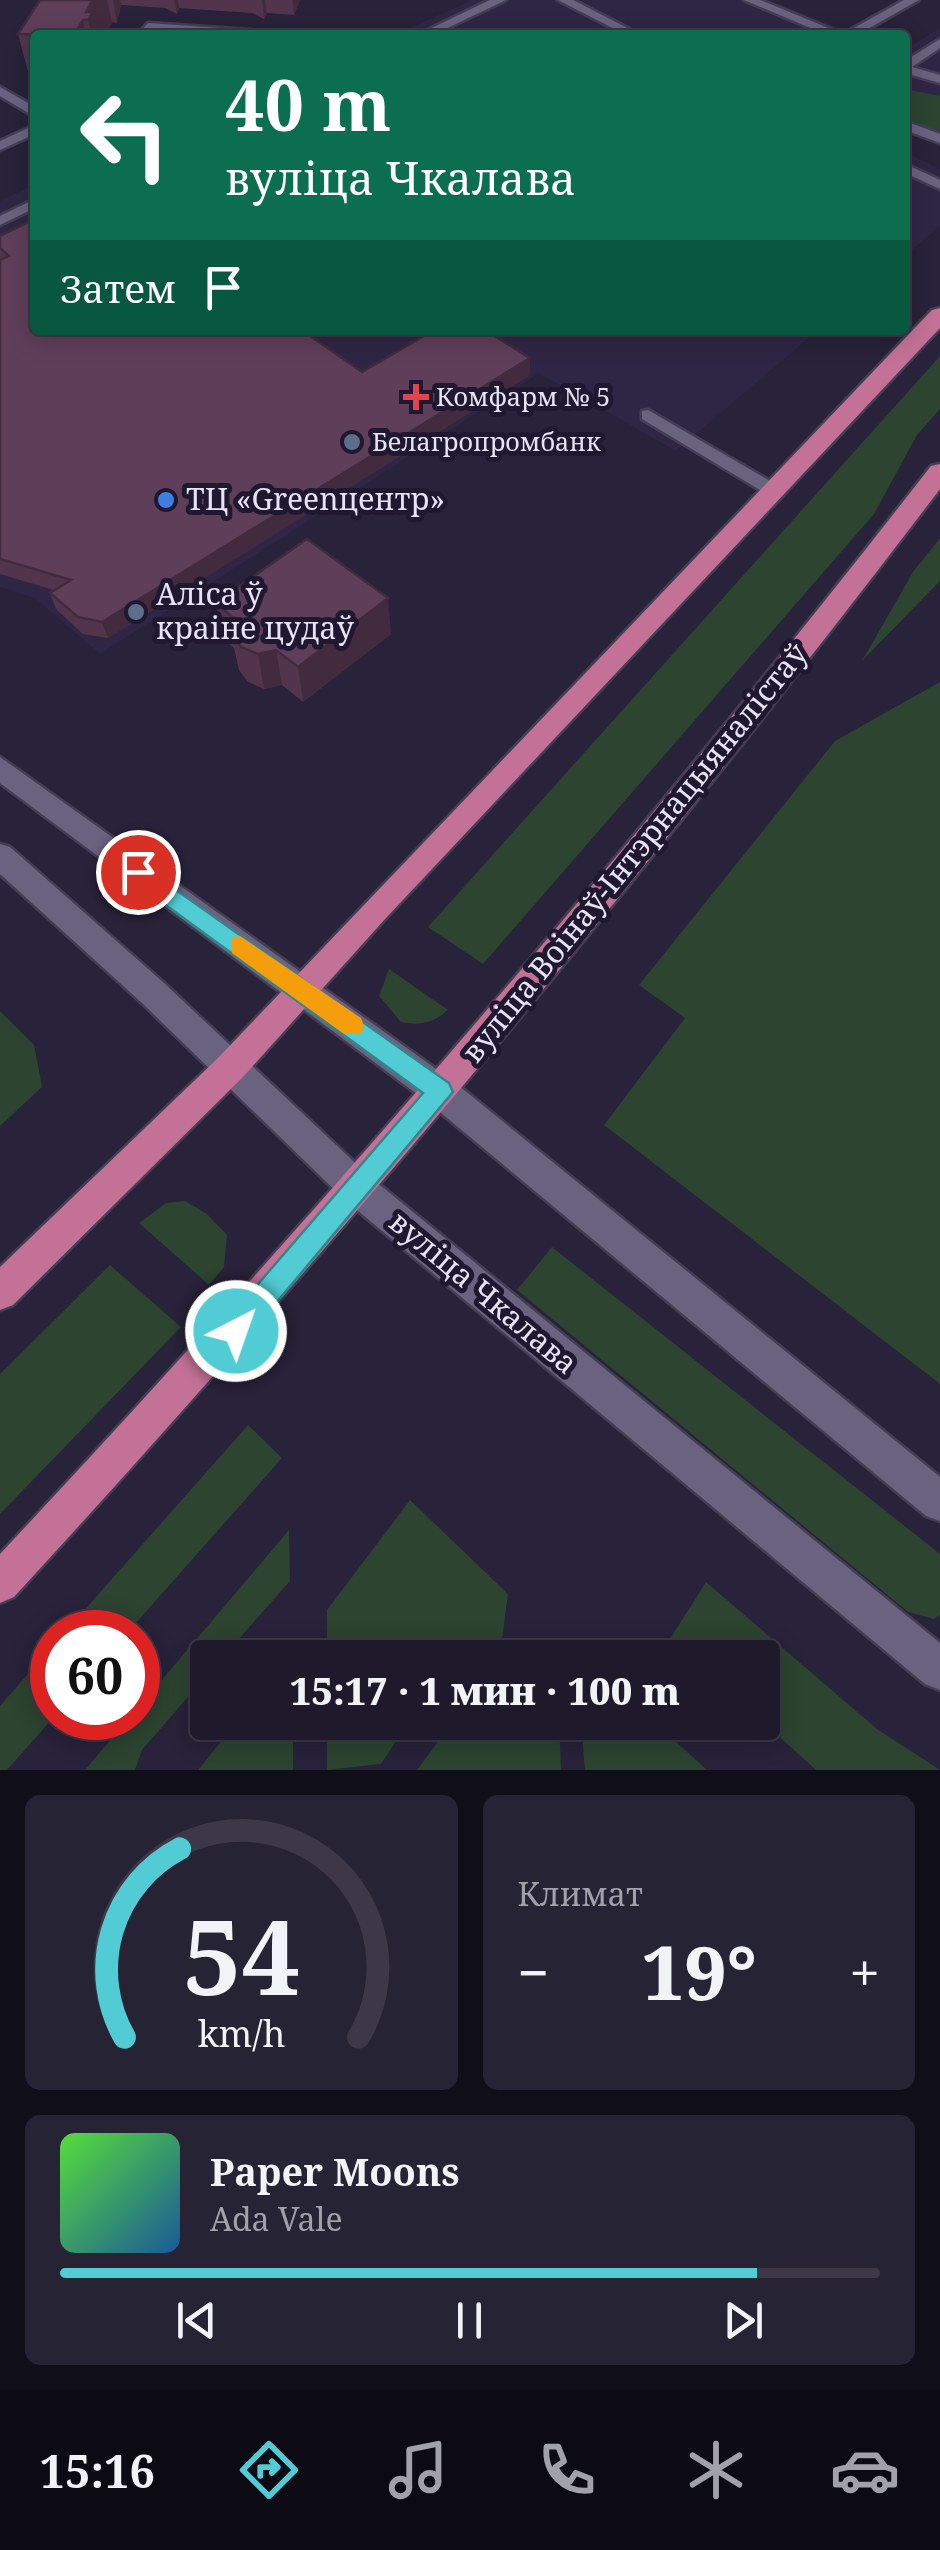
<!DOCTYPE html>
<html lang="ru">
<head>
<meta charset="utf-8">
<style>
  :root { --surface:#1e1a2c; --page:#262334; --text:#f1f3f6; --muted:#a1a1a9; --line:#3c3848; --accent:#51ccd4 }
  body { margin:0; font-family:"Noto Serif",serif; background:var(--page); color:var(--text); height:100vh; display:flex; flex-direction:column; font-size:38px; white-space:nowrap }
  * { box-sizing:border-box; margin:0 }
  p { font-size:32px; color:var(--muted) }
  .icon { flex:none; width:55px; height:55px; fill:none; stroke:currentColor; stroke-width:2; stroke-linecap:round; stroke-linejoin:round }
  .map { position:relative; height:1770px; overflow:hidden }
  .details { display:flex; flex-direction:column; gap:25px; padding:25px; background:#100e18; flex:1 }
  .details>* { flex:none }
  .banner { position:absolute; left:30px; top:30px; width:880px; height:305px; border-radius:10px; box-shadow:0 5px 25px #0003,0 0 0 2px var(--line); background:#0b6e4f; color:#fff; overflow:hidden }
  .speed { position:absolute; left:30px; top:1610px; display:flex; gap:20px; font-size:50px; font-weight:700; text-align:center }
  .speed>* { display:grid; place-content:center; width:130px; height:130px; border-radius:50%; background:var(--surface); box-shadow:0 5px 25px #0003,0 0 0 2px var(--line); line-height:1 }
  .speed .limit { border:15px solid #d22; background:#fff; color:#111 }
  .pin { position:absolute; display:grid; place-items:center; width:85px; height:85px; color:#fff; margin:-42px; border:5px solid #fff; border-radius:50%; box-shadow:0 2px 10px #0007 }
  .me { position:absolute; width:110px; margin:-55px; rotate:41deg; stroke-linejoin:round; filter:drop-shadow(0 0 8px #0008) }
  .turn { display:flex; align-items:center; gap:35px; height:210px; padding:0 30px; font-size:45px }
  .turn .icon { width:130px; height:130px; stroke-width:2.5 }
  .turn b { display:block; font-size:70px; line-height:85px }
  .then { display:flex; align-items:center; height:95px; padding:0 30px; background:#0003; gap:20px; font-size:38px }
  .big { font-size:75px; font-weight:800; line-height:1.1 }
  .details .widget { flex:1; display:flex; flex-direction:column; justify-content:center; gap:15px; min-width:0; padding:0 35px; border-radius:15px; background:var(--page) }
  .details .dial { align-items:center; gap:0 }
  .dial svg { height:260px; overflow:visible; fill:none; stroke:var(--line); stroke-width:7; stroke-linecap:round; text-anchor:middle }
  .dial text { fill:var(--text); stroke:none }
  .song { display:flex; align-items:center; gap:30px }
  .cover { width:120px; height:120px; border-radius:15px; background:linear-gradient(135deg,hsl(110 70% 55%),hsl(210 70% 35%)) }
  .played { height:10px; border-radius:5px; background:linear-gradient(90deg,var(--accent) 85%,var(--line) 85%) }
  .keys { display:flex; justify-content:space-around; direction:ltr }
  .heat { display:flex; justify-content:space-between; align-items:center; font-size:55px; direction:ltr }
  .details .tiles { flex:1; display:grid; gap:25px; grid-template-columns:1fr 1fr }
  .widget:last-child { grid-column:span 2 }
  .trip { position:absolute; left:190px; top:1640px; width:590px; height:100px; border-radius:10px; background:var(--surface); box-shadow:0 5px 25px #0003,0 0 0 2px var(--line); font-weight:800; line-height:100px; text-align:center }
  .menu { display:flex; height:160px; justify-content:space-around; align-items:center; background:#0c0a12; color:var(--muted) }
  .menu .icon { width:70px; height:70px }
  .menu .on { color:var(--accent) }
  .menu b { font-size:45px; color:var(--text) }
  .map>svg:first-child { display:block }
</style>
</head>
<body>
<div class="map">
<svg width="940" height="1770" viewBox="0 0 940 1770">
  <rect width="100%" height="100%" fill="#28223a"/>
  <path fill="#2f2645" d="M472 0H770L858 35H395Z
    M940 28V146L905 131V50Z
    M905 152 940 169V226L905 256Z
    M35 184V330H818L676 451 539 373 100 654 35 598 0 587V201Z"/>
  <path fill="#2c4430" d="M905 89 940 96V132L905 119Z
    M940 356V409L917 435 874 514 483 964 428 927Z
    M940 538V581L862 661 913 572Z
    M940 682V1384L604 1125 685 1018 639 985 835 741Z
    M389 969 448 1010C433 1023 420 1026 401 1022L379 996Z
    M0 1011 34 1045 42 1087 0 1126Z
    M185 1201 207 1214 227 1235 224 1267 209 1285 139 1223 166 1203Z
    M552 1247 940 1554V1615L934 1619 908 1612 517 1290Z
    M110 1265 181 1327 0 1514V1374Z
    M248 1425 282 1458 128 1632H65Z
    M410 1500 508 1594 502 1640 475 1657H327V1610Z
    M289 1530 290 1581 223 1657 208 1658 207 1675 142 1750 135 1770H85L129 1718H138V1708Z
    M706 1582 877 1729 940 1770H816L763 1722 762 1658 691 1657 670 1639Z
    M52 1646 53 1718 7 1770H0V1706Z
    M236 1723H293V1770H198Z
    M327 1723V1722L408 1723 381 1764 327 1770Z
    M452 1723H559L561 1770H417Z
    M581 1723H655L707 1770H585Z"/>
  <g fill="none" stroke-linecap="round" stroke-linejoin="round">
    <g stroke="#443e54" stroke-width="5">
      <path id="lane" d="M490 0H506L433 35H417Z
        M558 0H573L641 35H626Z
        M744 0H760L843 34 904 0H919L857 35H827Z
        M148 23 263 31 269 35 152 31 149 35H137Z
        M940 39V48L912 67 940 75V83L905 73V61Z
        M0 87 35 107V117L0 96Z
        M905 121 940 134V143L905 130Z
        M35 125V134L0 150V141Z
        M905 164 940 180V189L905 173Z
        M35 199V208L0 225V216Z
        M648 410 782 488V496H770L642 419V411Z"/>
    </g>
    <g stroke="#443e54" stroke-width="5">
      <path id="secondary" d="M0 757 453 1081 940 1477V1521L926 1516 429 1103 0 783Z
        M0 844 10 847 164 983 369 1176 940 1643V1690L925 1684 345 1200 142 1003 0 874Z"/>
    </g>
    <g stroke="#443e54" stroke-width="5">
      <path id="primary" d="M940 308V328L386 918 242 1078 13 1305 0 1310V1267L218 1058 932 310Z
        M940 464V489C648 873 340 1242 14 1597L0 1603V1554C327 1205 637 843 931 466Z"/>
    </g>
    <use href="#lane" fill="#6a6380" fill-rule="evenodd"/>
    <use href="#secondary" fill="#6a6380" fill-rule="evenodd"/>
    <use href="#primary" fill="#c37197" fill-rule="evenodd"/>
  </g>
  <path fill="#52354d" d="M40 0H300L294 15 267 13 264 19 252 13 179 8 177 14 165 8 121 5 117 23 112 22 105 35H35V76L29 75 18 34Z
    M0 236 362 372 530 375 108 638 83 634 56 609 50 593 54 590 0 574Z
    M215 603 391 634 303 702 282 685 264 689 248 682 239 670 234 648 222 639Z"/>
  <path fill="#422b3e" d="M93 0H107L112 22 105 35H92L86 12Z
    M113 0H120L121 5 117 23Z
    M174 0H178L179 8 177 14Z
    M262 0H265L267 13 264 19Z
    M293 0H300L294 15Z
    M83 20 86 35H74Z
    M530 358V375L108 638 102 622Z
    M388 598 391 634 303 702 298 667Z
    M276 650 282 685 264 689 258 654Z"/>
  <path fill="#5f3e59" stroke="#422b3e" stroke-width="2.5" d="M40 0H93L86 12H93L88 20H83L74 35 18 34Z
    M35 219V330H302L362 372 434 330H485L530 358 102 622 78 617 50 593 71 580 0 559V260L9 256 0 248V236Z
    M307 539 388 598 298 667 276 650 258 654 241 647 231 635 236 620 215 603Z"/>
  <path fill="#51ccd4" stroke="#35858a" stroke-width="2.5" d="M138 863 449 1083 453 1092 245 1340 236 1345 226 1340 222 1331 226 1321 423 1093 130 879 127 872Z"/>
  <path fill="#f59e0b" d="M240 936 361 1018 364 1026 361 1034H344L232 953V938Z"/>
  <path fill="#e0444e" stroke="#1f1830" stroke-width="4" d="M411 382h10v10h10v10h-10v10h-10v-10h-10v-10h10z"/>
  <g fill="#5c6f8a" stroke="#1f1830" stroke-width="4">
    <circle cx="352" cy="442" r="10"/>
    <circle cx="136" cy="612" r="10"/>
  </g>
  <circle fill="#3f7fe0" stroke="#1f1830" stroke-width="4" cx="166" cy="500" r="10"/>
  <g text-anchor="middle" stroke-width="10" stroke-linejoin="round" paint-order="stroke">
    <g font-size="25" fill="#e6e3f4" stroke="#1f1830" text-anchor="start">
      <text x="436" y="406">Комфарм № 5</text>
      <text x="372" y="451">Белагропромбанк</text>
    </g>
    <g font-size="30" fill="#e6e3f4" stroke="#1f1830" text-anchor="start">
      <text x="186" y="510">ТЦ «Greenцентр»</text>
      <text x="156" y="605">Аліса ў<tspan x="156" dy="34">краіне цудаў</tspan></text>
    </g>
    <g font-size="30" fill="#e6e3f4" stroke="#1f1830">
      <text transform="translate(635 853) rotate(-51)" y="10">вуліца Воінаў-Інтэрнацыяналістаў</text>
      <text transform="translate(483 1293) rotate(40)" y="10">вуліца Чкалава</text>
    </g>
  </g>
</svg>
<div class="speed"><div class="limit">60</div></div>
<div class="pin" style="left:138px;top:872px;background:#d93025"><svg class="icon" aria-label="arrive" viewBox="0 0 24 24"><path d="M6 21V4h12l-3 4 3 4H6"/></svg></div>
<svg class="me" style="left:236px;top:1331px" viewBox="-20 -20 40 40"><circle r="17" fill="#51ccd4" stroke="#fff" stroke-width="3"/><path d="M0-11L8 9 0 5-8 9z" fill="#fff"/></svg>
<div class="trip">15:17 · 1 мин · 100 m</div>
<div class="banner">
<div class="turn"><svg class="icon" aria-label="left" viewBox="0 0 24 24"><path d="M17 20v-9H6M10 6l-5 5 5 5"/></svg><div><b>40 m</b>вуліца Чкалава</div></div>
<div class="then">Затем<svg class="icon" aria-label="arrive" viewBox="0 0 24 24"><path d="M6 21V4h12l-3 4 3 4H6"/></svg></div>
</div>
</div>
<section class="details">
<div class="tiles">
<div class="widget dial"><svg viewBox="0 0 100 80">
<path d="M14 69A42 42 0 1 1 86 69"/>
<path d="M14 69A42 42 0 0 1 31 11" stroke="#51ccd4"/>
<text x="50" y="56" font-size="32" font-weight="700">54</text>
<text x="50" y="72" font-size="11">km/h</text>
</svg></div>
<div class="widget"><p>Климат</p>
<div class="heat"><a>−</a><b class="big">19°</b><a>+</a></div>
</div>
<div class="widget">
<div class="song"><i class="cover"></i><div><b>Paper Moons</b><p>Ada Vale</p></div></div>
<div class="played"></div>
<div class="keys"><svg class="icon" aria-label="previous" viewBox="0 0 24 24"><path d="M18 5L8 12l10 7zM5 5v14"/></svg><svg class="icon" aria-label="pause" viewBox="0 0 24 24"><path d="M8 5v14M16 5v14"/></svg><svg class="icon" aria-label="next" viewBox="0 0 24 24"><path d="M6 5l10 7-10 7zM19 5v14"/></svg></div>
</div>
</div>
</section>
<nav class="menu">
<b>15:16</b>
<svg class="icon on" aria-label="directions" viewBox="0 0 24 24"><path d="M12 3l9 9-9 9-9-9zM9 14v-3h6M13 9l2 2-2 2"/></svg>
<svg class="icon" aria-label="music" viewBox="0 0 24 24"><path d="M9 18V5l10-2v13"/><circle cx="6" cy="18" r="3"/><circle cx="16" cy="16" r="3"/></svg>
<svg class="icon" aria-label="phone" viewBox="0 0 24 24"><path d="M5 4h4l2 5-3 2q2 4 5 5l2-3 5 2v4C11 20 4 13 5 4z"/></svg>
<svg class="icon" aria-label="climate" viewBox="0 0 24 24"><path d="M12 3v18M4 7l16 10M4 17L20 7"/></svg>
<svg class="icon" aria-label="car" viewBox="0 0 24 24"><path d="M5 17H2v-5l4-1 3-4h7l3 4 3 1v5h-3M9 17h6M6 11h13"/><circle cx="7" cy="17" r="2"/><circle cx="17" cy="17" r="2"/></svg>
</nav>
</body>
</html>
